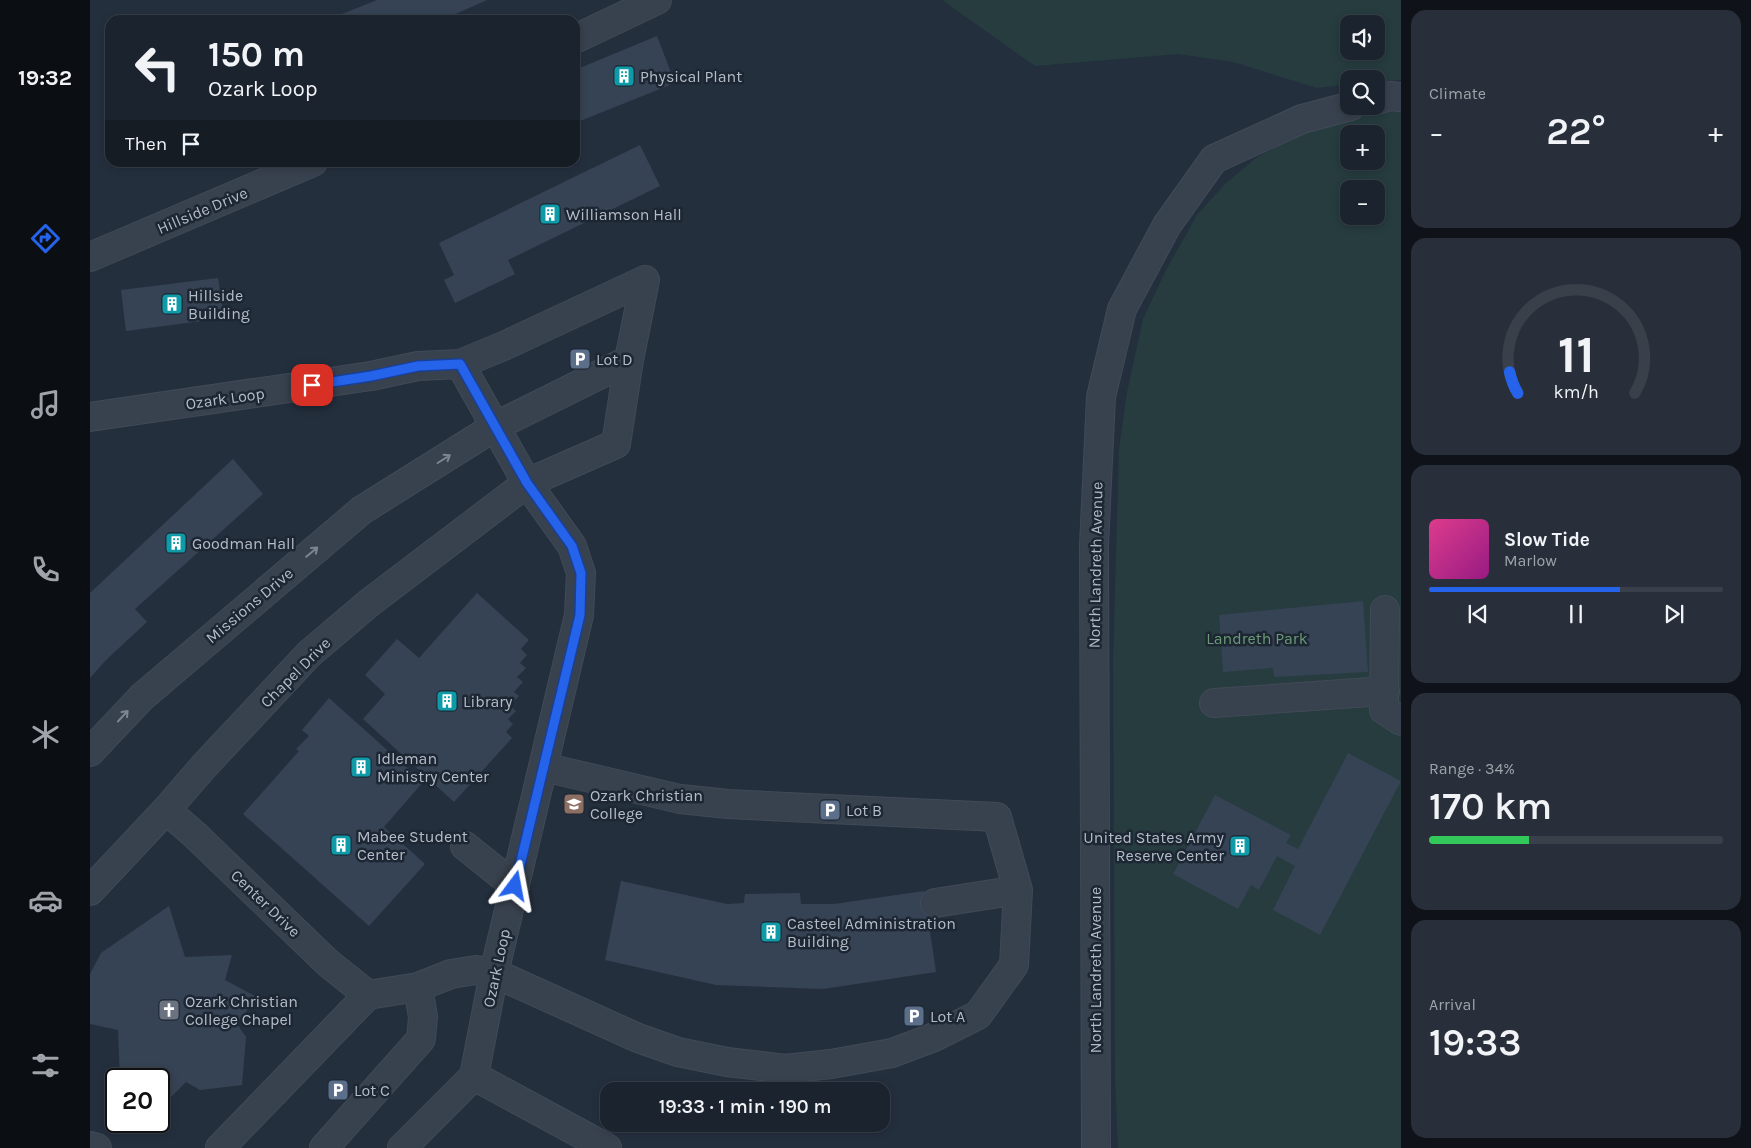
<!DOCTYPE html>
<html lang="en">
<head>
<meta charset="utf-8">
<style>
  :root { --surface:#1b232e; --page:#282f3a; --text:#f1f3f6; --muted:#a0a4aa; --line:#39404a; --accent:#2563eb }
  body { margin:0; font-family:Karla,sans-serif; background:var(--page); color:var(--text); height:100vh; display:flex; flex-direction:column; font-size:19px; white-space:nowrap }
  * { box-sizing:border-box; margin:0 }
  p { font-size:16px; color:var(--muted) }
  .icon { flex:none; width:28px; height:28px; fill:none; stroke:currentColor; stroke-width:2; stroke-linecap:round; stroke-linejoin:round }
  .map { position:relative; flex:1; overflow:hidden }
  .drawer { display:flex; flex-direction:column; gap:10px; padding:10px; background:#0f1319; width:350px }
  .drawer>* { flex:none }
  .hud { position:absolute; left:15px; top:15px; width:475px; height:152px; border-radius:15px; box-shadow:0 2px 8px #0003,0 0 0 1px var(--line); background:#1b232e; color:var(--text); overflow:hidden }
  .controls { position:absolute; left:1250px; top:15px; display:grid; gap:10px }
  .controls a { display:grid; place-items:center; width:45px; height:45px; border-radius:10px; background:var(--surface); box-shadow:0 2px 8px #0003,0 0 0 1px var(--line); font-size:25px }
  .speed { position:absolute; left:15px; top:1068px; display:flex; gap:10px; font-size:25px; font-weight:700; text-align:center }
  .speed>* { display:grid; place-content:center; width:65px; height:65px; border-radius:50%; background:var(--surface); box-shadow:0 2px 8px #0003,0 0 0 1px var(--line); line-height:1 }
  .speed .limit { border:2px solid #111; border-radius:8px; background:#fff; color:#111 }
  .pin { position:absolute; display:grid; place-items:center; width:42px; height:42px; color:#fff; margin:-21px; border-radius:10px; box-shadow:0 2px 8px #0006 }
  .me { position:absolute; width:55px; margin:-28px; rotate:13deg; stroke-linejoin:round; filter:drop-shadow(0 0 4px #0008) }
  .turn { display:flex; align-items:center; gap:18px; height:105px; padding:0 20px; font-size:22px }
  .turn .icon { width:65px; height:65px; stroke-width:2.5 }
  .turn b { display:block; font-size:35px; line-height:42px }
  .then { display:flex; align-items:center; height:48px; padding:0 20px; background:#0003; gap:10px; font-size:19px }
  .big { font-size:38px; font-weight:600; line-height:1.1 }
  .drawer .tile { flex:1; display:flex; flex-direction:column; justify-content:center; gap:8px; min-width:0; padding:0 18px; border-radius:15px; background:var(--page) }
  .drawer .dial { align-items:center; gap:0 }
  .dial svg { height:130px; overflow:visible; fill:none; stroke:var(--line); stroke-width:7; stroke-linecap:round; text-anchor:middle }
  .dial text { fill:var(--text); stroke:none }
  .song { display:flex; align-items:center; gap:15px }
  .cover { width:60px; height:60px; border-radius:8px; background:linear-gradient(135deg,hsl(330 70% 55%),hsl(310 70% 35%)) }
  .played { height:5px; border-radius:2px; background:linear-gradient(90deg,var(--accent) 65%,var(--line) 65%) }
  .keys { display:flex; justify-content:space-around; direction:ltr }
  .heat { display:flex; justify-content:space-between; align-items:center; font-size:28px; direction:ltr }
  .charge { height:8px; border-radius:4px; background:linear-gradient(90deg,#34c759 34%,var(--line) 0) }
  .trip { position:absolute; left:510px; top:1082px; width:290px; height:50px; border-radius:15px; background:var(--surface); box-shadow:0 2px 8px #0003,0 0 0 1px var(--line); font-weight:600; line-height:50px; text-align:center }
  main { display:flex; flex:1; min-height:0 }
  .dock { display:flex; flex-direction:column; width:90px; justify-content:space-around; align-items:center; background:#0b0e12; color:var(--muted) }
  .dock .icon { width:35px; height:35px }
  .dock .on { color:var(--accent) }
  .dock b { font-size:22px; color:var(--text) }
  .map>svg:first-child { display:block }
</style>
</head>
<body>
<main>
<nav class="dock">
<b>19:32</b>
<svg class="icon on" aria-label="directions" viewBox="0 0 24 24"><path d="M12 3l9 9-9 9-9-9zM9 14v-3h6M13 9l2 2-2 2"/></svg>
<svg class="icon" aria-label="music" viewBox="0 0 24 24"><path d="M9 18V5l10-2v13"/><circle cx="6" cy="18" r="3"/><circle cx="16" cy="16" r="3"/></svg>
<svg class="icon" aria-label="phone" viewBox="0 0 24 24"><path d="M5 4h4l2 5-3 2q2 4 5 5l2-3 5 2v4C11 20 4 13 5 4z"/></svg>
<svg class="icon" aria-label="climate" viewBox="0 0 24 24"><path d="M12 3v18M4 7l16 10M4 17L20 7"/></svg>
<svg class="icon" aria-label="car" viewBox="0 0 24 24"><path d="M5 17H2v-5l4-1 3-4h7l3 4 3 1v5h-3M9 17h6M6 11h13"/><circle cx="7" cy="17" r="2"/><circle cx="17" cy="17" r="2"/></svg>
<svg class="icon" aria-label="filters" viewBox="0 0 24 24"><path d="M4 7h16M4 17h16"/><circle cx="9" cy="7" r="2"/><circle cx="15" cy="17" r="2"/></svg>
</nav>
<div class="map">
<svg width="1311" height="1148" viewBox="0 0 1311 1148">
  <rect width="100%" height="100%" fill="#242f3e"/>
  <path fill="#263c3f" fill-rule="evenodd" d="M852 0H1311V80L1286 82V79H1259V84L1227 88 1143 62 1088 54 945 66ZM1259 24H1286V51H1259Z
    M1311 102V1148H1028L1025 1077 1023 662 1029 449 1037 392 1053 319 1077 268 1107 215 1135 184 1166 158 1241 117 1275 106ZM1259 134H1286V161H1259ZM1259 189H1286V216H1259Z"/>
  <path fill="#364354" d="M287 0H397L352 20H237Z
    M567 36 585 83 485 123V70Z
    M550 145 570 186 418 260 425 274 365 303 354 280 364 275 349 243Z
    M128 278 134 318 36 331 31 290Z
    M143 459 173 494 45 609 57 622 16 660 0 678V593Z
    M387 593 439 640 431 649 437 655 430 663 436 668 427 677 433 682 424 692 429 696 420 706 426 711 418 719 423 724 416 732 422 738 364 802 273 719 295 694 275 675 307 639 329 658Z
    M1273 601 1278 672 1184 677 1183 668 1133 672 1129 615Z
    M239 698 333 782 294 827 335 864 279 926 153 814 209 751 206 749 219 736 212 730Z
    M1258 753 1311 781 1230 935 1183 910 1205 866 1187 856 1169 890 1161 885 1148 909 1083 874 1125 795 1201 835 1196 843 1208 849Z
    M531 881 637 904 654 903 655 894 710 893 711 904H744L834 891 846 972 733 989 626 985 515 960Z
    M79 906 95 957 142 955 135 980 167 997 147 1024 156 1037 152 1085 110 1090 96 1082 74 1104 69 1096V1079H57L53 1073 30 1079 28 1030 0 1024V974L11 953Z"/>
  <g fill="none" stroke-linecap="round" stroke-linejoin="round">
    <g stroke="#414a57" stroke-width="30">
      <path id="minor" d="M485 39 567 0
        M1286 100 1300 96 1311 97
        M0 257 223 162
        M0 417 281 376 328 366 370 364 437 483 482 546 491 573 489 615 404 973 384 1076 312 1148
        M1295 610 1294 710 1311 721
        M1124 703 1295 691
        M0 752 52 697 272 510 406 426 539 360
        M76 810 105 835 238 963 278 995
        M375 846 425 886
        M0 891 76 810 115 765 219 654 279 603 437 483 526 444 539 360 555 280 416 345 370 364
        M845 903 928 890
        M384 1076 517 1148
        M0 1146 7 1148
        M130 1148 278 995 328 987 361 974 386 970 404 973 548 1038 588 1052 637 1062 695 1069 741 1064 802 1053 842 1038 888 1015 924 965 928 890 907 817 638 804 590 799 453 767
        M234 1148 331 1039 333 1017 328 987
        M1006 1148 1004 545 1011 397 1032 309 1077 225 1124 159 1212 119 1261 106"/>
    </g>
    <use href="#minor" stroke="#38414e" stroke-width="28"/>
  </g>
  <defs><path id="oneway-shaft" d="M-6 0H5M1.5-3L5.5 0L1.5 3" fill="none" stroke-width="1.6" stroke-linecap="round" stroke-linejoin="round" transform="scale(1.25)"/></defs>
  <g stroke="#7c8592">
    <use href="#oneway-shaft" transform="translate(354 459) rotate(-32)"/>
    <use href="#oneway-shaft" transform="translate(222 552) rotate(-40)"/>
    <use href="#oneway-shaft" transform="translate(33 716) rotate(-47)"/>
  </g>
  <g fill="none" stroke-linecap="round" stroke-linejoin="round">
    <g stroke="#184099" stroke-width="12">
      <path id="route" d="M222 385 281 376 328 366 370 364 437 483 482 546 491 573 490 615 425 886"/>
    </g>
    <use href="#route" stroke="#2563eb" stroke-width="9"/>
  </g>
  <defs>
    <g id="building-square" transform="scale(1.125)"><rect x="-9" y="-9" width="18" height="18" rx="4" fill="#0f9aa8" stroke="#1d2633"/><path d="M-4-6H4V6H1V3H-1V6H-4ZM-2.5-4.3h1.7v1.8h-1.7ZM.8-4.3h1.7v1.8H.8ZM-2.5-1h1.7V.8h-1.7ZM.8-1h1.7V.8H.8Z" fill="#fff"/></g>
    <g id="parking-square" transform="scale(1.125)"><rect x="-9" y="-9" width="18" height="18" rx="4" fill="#5c6f8a" stroke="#1d2633"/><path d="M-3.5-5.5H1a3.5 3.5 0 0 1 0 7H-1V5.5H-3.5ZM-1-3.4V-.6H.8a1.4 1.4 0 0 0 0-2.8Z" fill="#fff"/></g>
    <g id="university-square" transform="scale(1.125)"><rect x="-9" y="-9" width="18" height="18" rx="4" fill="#8d6e63" stroke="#1d2633"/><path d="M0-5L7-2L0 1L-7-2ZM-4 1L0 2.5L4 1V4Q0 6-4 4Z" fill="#fff"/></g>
    <g id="church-square" transform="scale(1.125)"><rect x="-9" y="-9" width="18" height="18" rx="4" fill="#6b7280" stroke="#1d2633"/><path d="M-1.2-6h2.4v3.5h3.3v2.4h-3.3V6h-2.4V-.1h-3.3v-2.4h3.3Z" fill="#fff"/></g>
  </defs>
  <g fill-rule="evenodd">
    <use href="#building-square" x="534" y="76"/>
    <use href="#building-square" x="460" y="214"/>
    <use href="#building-square" x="82" y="304"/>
    <use href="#parking-square" x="490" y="359"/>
    <use href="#building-square" x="86" y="543"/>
    <use href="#building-square" x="357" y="701"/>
    <use href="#building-square" x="271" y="767"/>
    <use href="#university-square" x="484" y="804"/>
    <use href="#parking-square" x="740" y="810"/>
    <use href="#building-square" x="251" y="845"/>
    <use href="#building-square" x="1150" y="846"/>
    <use href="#building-square" x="681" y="932"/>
    <use href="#church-square" x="79" y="1010"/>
    <use href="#parking-square" x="824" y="1016"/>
    <use href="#parking-square" x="248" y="1090"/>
  </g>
  <g text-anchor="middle" stroke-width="5" stroke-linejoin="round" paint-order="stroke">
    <g font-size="16" fill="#b4bcc9" stroke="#1d2633" text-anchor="start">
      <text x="550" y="82">Physical Plant</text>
      <text x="476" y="220">Williamson Hall</text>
      <text x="98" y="301">Hillside<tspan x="98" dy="18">Building</tspan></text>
      <text x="506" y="365">Lot D</text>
      <text x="102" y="549">Goodman Hall</text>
      <text x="373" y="707">Library</text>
      <text x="287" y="764">Idleman<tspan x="287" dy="18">Ministry Center</tspan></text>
      <text x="500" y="801">Ozark Christian<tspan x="500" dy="18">College</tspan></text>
      <text x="756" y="816">Lot B</text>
      <text x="267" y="842">Mabee Student<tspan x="267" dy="18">Center</tspan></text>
      <text x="1134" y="843" text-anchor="end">United States Army<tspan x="1134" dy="18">Reserve Center</tspan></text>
      <text x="697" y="929">Casteel Administration<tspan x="697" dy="18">Building</tspan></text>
      <text x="95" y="1007">Ozark Christian<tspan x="95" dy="18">College Chapel</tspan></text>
      <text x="840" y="1022">Lot A</text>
      <text x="264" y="1096">Lot C</text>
    </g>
    <g font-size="16" fill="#b4bcc9" stroke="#1d2633">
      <text transform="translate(112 210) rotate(-23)" y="6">Hillside Drive</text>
      <text transform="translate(135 398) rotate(-8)" y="6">Ozark Loop</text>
      <text transform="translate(1005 565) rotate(-89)" y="6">North Landreth Avenue</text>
      <text transform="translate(159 605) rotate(-40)" y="6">Missions Drive</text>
      <text transform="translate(205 672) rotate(-45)" y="6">Chapel Drive</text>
      <text transform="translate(176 903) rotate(44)" y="6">Center Drive</text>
      <text transform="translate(406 968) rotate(-78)" y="6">Ozark Loop</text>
      <text transform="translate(1005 970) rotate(-90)" y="6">North Landreth Avenue</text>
    </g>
    <g font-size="16" fill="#6b9a76" stroke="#1d2633">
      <text x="1167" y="644">Landreth Park</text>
    </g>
  </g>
</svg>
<div class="controls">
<a><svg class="icon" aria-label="sound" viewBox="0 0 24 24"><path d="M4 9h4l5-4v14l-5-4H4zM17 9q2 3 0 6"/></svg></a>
<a><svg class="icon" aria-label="search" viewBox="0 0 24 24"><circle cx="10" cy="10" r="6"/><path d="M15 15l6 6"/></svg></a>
<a>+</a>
<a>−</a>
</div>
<div class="speed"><div class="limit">20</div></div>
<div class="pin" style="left:222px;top:385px;background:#d93025"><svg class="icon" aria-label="arrive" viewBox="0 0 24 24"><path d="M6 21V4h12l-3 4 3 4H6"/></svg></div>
<svg class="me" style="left:425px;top:886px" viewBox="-20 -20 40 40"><path d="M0-17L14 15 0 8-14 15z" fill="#2563eb" stroke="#fff" stroke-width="4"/></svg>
<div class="trip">19:33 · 1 min · 190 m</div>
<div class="hud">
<div class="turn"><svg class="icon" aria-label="left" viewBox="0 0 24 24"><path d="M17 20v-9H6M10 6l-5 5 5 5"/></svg><div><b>150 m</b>Ozark Loop</div></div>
<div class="then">Then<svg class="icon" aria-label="arrive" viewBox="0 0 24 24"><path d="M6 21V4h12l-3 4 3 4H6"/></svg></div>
</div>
</div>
<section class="drawer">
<div class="tile"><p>Climate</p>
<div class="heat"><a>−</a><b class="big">22°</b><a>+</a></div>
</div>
<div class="tile dial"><svg viewBox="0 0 100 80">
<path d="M14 69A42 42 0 1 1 86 69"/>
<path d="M14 69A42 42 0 0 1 9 56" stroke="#2563eb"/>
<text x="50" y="56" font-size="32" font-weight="700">11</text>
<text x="50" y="72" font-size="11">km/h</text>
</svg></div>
<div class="tile">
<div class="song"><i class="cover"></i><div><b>Slow Tide</b><p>Marlow</p></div></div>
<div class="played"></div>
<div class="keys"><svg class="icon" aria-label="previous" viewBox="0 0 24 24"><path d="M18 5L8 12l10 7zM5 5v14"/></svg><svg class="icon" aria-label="pause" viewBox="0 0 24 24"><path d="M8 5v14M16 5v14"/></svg><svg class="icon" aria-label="next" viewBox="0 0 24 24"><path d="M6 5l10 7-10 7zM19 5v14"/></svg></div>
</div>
<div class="tile"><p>Range · 34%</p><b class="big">170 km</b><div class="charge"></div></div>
<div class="tile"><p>Arrival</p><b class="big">19:33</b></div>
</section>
</main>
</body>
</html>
